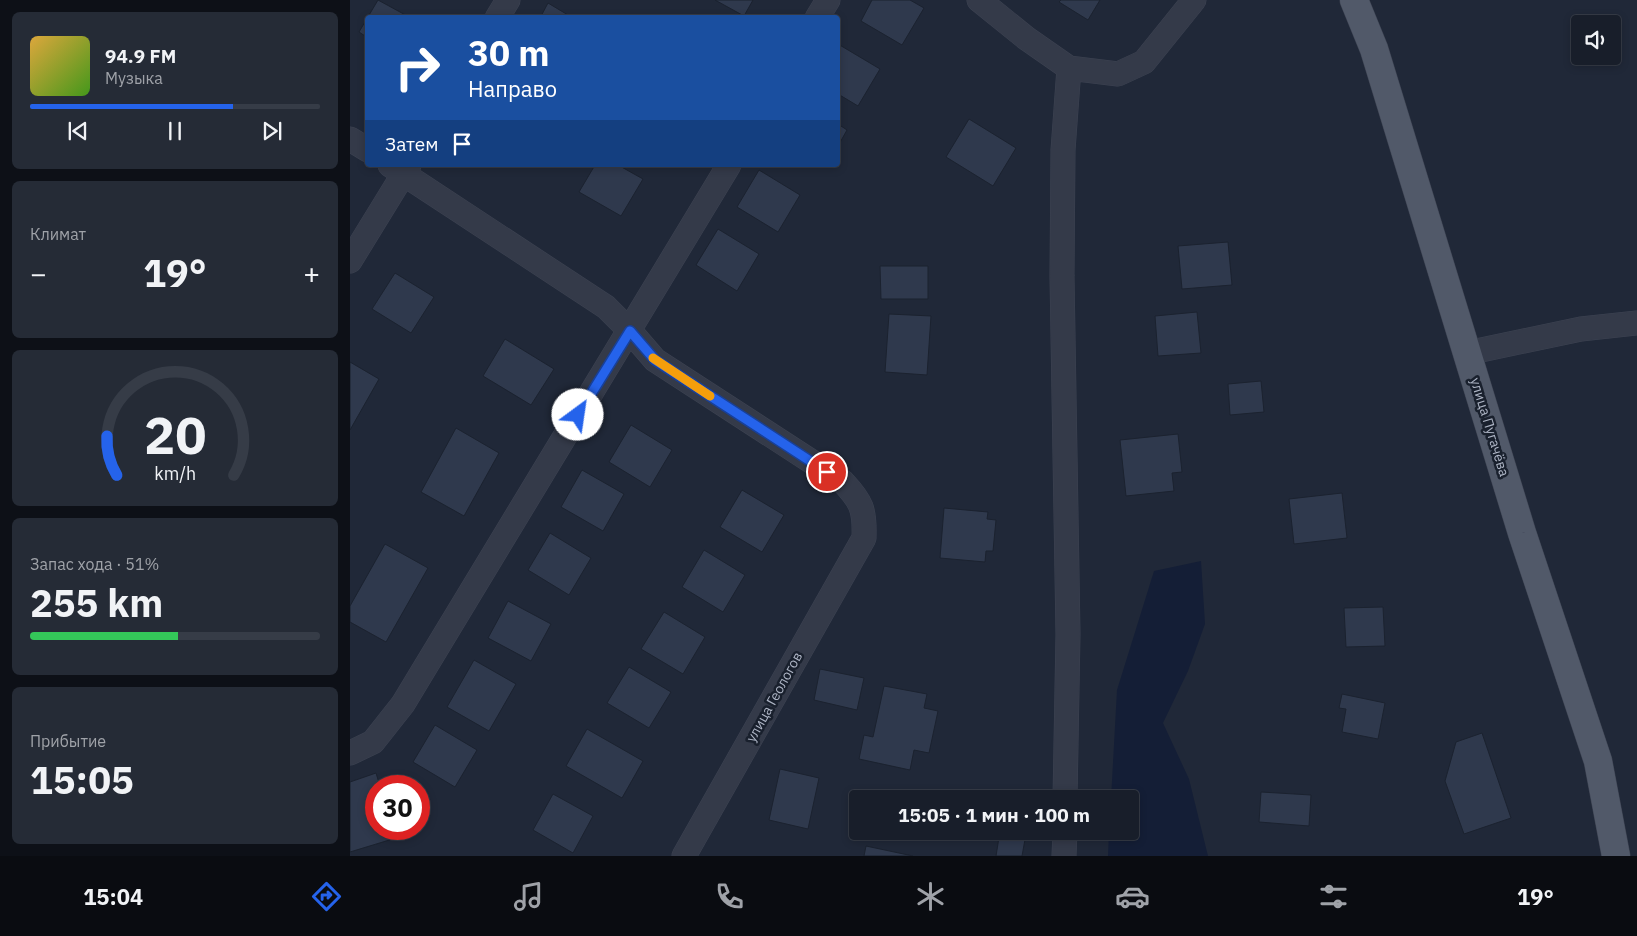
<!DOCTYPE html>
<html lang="ru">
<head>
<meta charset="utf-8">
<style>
  :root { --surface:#181e2a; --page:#252b36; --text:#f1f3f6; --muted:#9fa2a8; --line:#363c47; --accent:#2563eb }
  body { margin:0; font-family:"IBM Plex Sans",sans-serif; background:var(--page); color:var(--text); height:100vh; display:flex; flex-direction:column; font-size:19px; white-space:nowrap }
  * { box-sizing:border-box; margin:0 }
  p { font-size:16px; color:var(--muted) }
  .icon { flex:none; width:28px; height:28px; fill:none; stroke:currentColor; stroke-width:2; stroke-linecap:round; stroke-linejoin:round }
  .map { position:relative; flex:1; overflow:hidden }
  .panel { display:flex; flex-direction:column; gap:12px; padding:12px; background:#0d1017; width:350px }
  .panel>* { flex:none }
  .hud { position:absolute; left:15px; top:15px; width:475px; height:152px; border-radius:5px; box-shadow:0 2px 8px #0003,0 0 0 1px var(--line); background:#1a4fa0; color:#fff; overflow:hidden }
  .buttons { position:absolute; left:1221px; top:15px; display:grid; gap:10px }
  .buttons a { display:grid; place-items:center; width:50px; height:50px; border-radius:5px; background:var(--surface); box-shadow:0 2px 8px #0003,0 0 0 1px var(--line); font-size:25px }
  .speed { position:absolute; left:15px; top:775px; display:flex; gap:10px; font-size:25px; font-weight:700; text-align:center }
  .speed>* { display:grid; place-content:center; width:65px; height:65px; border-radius:50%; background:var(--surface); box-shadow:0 2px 8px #0003,0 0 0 1px var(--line); line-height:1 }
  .speed .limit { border:8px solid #d22; background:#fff; color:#111 }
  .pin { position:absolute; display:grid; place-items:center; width:42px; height:42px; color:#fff; margin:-21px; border:2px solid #fff; border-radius:50%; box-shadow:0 1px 5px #0007 }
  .me { position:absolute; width:55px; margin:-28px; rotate:31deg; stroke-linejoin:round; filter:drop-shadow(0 0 4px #0008) }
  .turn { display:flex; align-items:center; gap:18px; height:105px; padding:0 20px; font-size:22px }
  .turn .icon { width:65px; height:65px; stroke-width:2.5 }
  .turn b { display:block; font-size:35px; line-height:42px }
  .then { display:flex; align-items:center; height:48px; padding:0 20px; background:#0003; gap:10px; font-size:19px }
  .big { font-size:38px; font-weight:800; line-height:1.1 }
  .panel .card { flex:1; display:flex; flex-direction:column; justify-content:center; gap:8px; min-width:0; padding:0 18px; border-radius:8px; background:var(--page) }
  .panel .dial { align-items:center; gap:0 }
  .dial svg { height:130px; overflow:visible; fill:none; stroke:var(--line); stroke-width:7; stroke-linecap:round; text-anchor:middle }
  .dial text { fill:var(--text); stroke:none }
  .song { display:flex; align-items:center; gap:15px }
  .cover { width:60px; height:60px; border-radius:8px; background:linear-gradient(135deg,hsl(40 70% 55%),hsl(100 70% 35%)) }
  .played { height:5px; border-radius:2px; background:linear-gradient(90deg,var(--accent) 70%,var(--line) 70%) }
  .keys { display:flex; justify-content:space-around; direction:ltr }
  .heat { display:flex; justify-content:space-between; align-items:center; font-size:28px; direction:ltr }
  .charge { height:8px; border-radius:4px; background:linear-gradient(90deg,#34c759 51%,var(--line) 0) }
  .trip { position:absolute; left:499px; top:790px; width:290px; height:50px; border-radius:5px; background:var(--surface); box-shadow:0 2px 8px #0003,0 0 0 1px var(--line); font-weight:800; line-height:50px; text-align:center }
  .dock { display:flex; height:80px; justify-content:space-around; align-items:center; background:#0a0c11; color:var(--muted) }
  .dock .icon { width:35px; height:35px }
  .dock .selected { color:var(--accent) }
  .dock b { font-size:22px; color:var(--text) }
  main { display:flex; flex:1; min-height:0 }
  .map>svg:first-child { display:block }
</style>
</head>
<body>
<main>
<section class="panel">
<div class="card">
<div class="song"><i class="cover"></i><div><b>94.9 FM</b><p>Музыка</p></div></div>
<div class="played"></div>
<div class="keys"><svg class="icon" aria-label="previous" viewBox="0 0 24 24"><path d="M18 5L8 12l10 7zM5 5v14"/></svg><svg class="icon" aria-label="pause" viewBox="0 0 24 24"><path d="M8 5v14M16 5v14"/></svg><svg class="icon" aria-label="next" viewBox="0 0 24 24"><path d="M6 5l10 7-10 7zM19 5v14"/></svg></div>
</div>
<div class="card"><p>Климат</p>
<div class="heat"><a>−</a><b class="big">19°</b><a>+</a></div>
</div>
<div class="card dial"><svg viewBox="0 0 100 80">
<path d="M14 69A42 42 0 1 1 86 69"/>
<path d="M14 69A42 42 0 0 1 8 45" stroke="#2563eb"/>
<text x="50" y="56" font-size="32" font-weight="700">20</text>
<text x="50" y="72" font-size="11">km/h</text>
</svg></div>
<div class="card"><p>Запас хода · 51%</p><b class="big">255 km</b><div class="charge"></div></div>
<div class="card"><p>Прибытие</p><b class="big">15:05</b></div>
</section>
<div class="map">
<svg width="1287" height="856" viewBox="0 0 1287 856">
  <rect width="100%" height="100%" fill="#202838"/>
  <path fill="#141e36" d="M851 561 855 624 838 671 813 723 839 779 858 856H758L759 831H780V799H761L767 690 804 571Z"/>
  <path fill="#2f394d" stroke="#1b222f" d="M28 0 61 18H18V38L9 32Z
    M365 0H403L394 16Z
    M522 0H560L574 8 552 45 511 21Z
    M711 0H750L738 20 709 2Z
    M198 3 223 18H190Z
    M488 44 530 69 508 106 488 94Z
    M619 119 666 148 643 186 596 157Z
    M488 124 497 130 488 146Z
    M245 165H268L293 179 271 216 229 192Z
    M409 170 450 195 428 232 387 207Z
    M368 229 409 254 387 291 346 265Z
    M878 242 882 285 832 289 828 246Z
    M530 266H578V299H531Z
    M45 273 84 297 61 333 22 309Z
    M847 312 851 353 808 356 805 316Z
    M539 314 581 316 577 375 535 372Z
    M155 339 204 369 181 405 133 376Z
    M0 362 29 379 0 430Z
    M911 381 914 412 880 415 878 384Z
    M281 425 322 450 300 487 259 462Z
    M106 428 149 453 114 516 71 492Z
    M828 434 832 472 822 473 824 491 776 496 770 440Z
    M232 470 274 494 253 531 211 507Z
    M392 490 434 515 412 552 370 527Z
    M992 493 997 538 944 544 939 499Z
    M594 508 638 512 637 519 646 520 643 551H636L635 562 590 558Z
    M200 533 241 558 219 595 178 570Z
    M35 544 78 568 36 642 0 622V606Z
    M354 550 395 575 373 612 332 587Z
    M158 601 201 624 181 661 138 638Z
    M1033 607 1035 646 996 647 994 608Z
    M314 612 355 637 333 674 291 649Z
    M124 660 166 684 139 731 97 707Z
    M279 667 321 692 299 728 257 703Z
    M470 669 514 678 507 710 464 700Z
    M534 686 577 694 574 708 588 711 579 753 564 750 560 770 509 759 514 735 523 737Z
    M992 694 1035 703 1028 739 992 732 996 709 989 708Z
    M85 725 127 750 105 787 63 762Z
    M237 729 293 761 272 798 216 766Z
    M1132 733 1161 818 1114 834 1095 781 1106 742Z
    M430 769 469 778 458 829 419 820Z
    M26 773 30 786H26V829H44L46 838 0 852V782Z
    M911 792 961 795 959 826 909 822Z
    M203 794 243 816 223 853 183 830Z
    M650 831 676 834 672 856H646Z
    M516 846 563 856H514Z"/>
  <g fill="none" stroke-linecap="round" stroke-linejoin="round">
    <g stroke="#3d4352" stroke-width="25">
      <path id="minor" d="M629 0 676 38 719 68 768 74 794 62 844 0
        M147 18 158 0
        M467 18 478 0
        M0 139 18 150
        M40 165 256 307 280 331 305 360 493 482C512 502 515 510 514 538L334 856
        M0 261 59 165
        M1117 353 1231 329 1287 323
        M0 753 23 742 53 704 379 165
        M715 799 718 634 712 276 713 150 719 68
        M714 856 715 831"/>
    </g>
    <g stroke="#3d4352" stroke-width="29">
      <path id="major" d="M1004 0 1024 49 1172 533 1248 761 1266 856"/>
    </g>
    <use href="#minor" stroke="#343a49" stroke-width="24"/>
    <use href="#major" stroke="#515969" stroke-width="28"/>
  </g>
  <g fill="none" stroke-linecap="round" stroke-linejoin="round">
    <g stroke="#184099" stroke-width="12">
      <path id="route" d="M228 415 280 331 305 360 477 472"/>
    </g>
    <use href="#route" stroke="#2563eb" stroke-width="9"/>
    <path stroke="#f59e0b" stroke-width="9" d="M303 358 360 396"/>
  </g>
  <g text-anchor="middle" stroke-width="5" stroke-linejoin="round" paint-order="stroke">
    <g font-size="14" fill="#aeb5c5" stroke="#19202d">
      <text transform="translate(1140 427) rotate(73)" y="5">улица Пугачёва</text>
      <text transform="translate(424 697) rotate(-61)" y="5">улица Геологов</text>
    </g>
  </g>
</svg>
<div class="buttons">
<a><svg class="icon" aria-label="sound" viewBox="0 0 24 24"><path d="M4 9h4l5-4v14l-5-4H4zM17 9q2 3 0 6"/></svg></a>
</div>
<div class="speed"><div class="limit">30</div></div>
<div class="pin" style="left:477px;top:472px;background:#d93025"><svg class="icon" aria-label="arrive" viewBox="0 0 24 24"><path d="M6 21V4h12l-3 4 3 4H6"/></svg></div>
<svg class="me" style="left:228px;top:415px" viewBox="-20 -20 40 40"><circle r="19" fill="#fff"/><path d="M0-13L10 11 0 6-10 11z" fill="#2563eb"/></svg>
<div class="trip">15:05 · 1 мин · 100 m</div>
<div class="hud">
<div class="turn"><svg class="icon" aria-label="right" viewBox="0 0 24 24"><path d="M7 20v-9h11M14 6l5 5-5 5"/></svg><div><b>30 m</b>Направо</div></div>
<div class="then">Затем<svg class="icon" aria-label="arrive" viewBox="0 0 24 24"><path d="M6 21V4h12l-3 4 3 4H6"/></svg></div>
</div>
</div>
</main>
<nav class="dock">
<b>15:04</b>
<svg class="icon selected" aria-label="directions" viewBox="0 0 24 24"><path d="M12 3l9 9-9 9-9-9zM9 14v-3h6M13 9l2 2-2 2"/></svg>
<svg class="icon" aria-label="music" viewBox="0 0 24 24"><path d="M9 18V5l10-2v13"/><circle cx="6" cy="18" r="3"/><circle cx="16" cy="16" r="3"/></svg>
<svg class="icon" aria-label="phone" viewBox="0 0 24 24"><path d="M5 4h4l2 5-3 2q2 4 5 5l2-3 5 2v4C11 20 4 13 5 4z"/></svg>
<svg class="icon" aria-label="climate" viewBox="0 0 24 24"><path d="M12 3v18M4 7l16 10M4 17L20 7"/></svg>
<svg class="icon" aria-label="car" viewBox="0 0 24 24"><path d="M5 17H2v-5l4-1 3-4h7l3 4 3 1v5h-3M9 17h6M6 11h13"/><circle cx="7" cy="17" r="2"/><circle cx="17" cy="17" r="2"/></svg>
<svg class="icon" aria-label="filters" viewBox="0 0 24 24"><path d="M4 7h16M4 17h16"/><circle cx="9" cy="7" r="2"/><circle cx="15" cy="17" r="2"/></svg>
<b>19°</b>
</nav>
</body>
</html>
